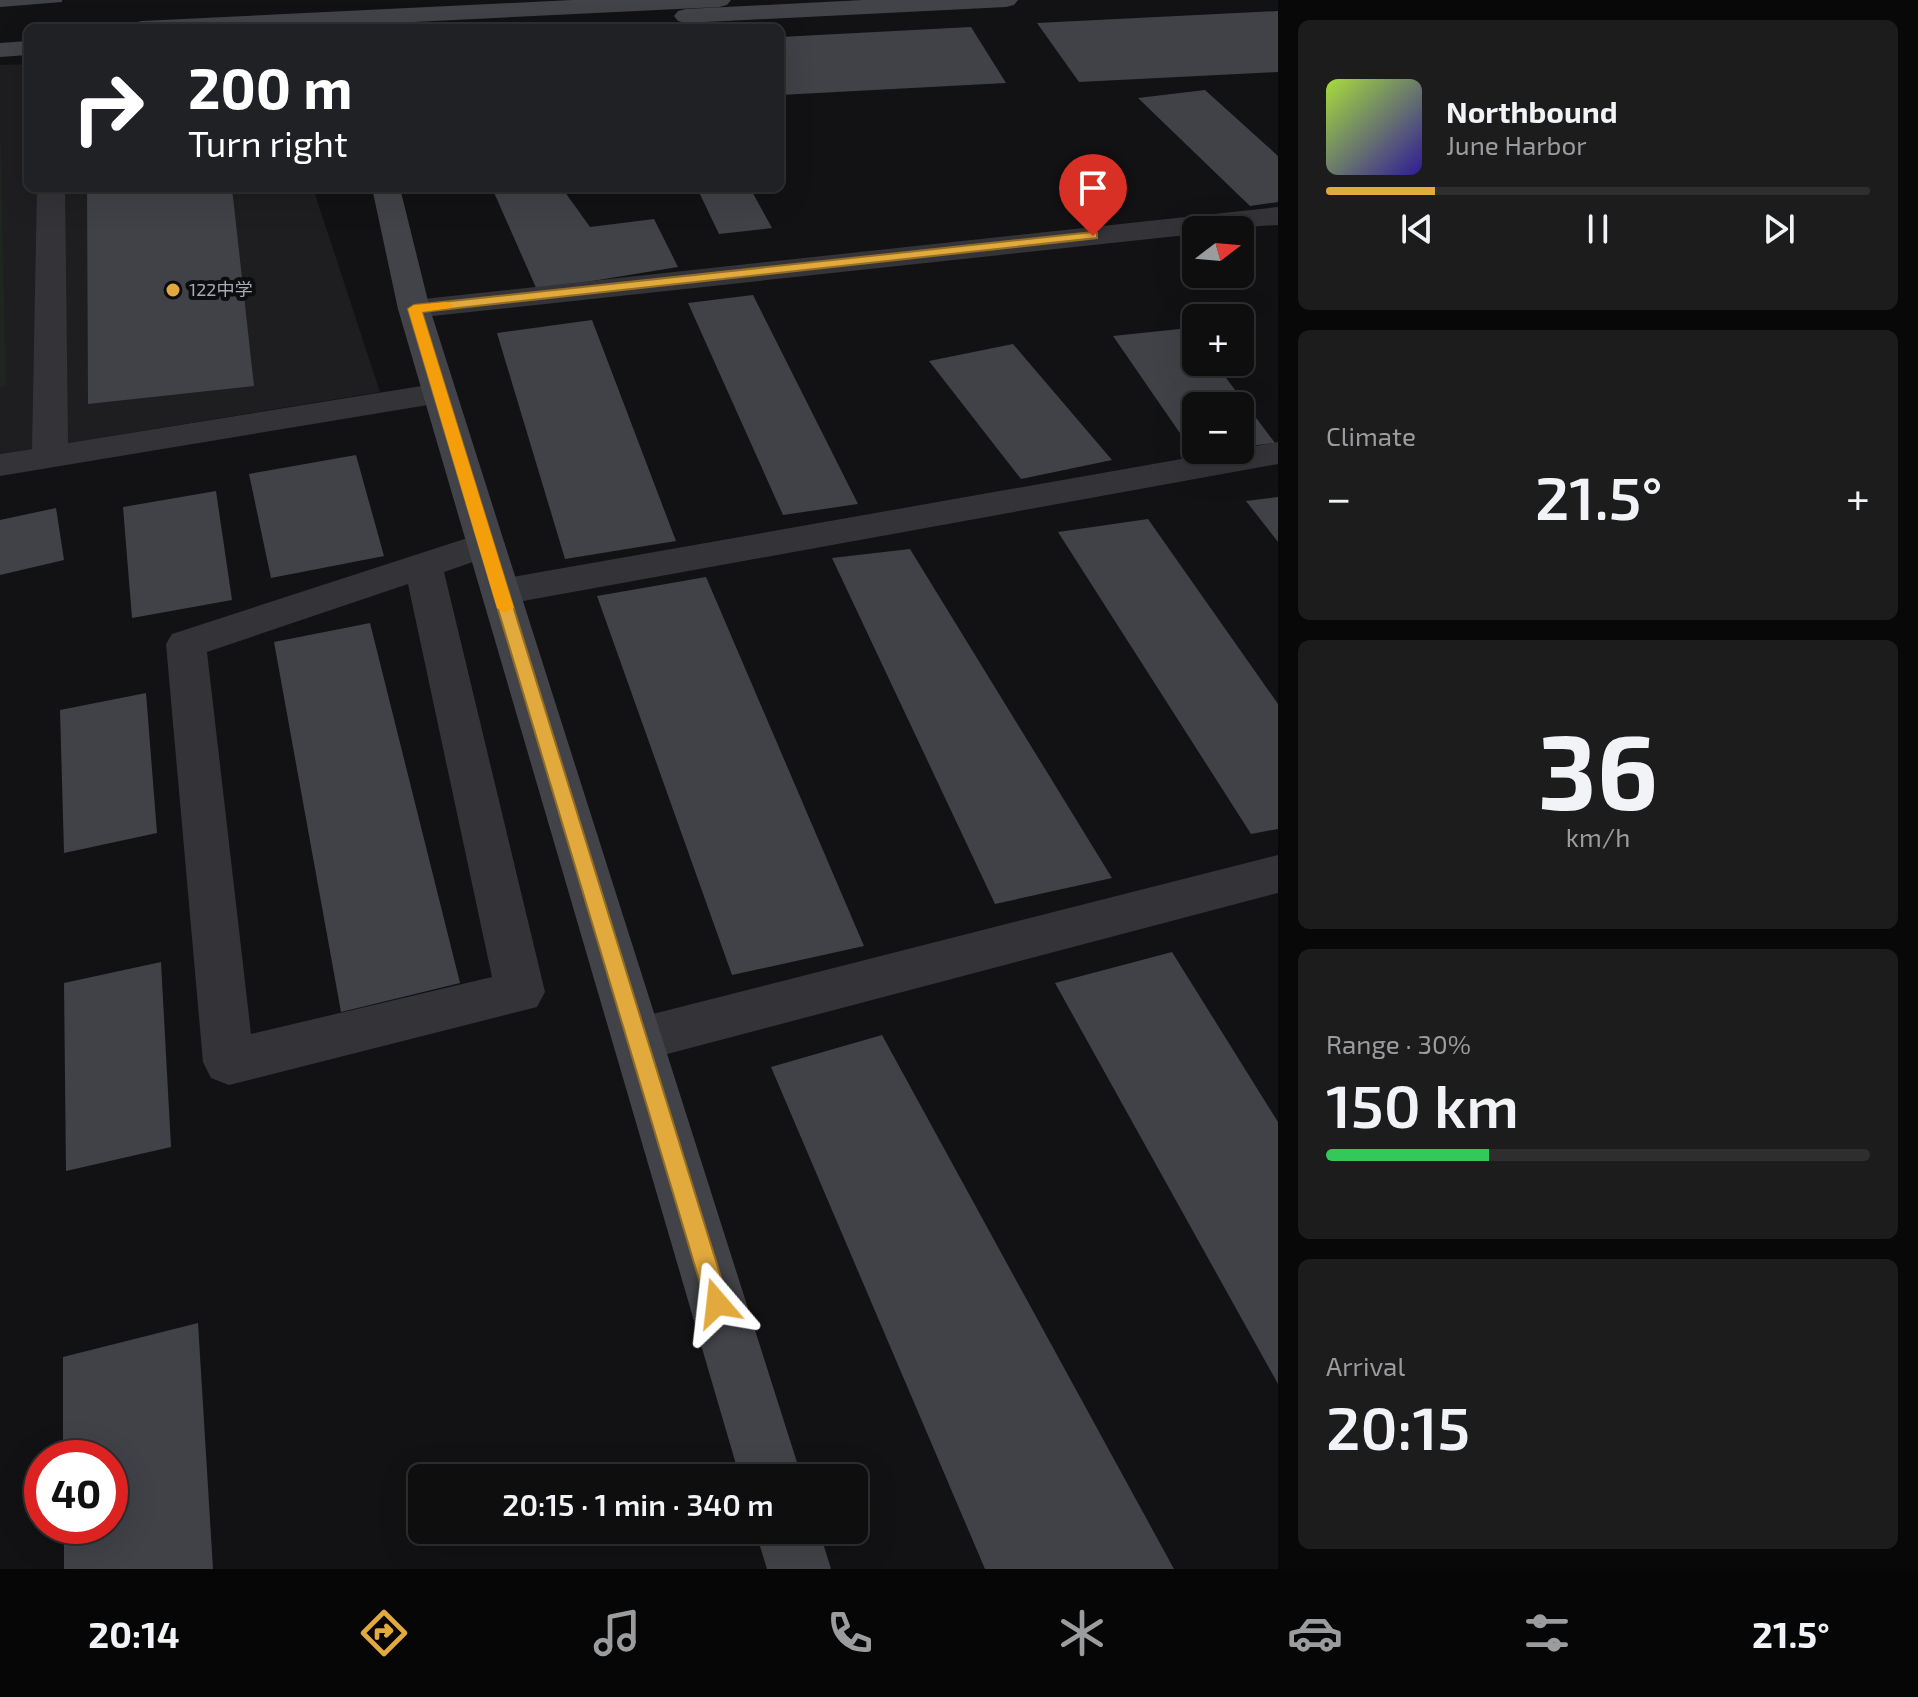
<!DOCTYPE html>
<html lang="en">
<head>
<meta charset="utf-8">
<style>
  :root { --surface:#0e0e0f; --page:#1c1c1d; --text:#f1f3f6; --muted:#9b9c9e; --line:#2e2e2f; --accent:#e2a93c }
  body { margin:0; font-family:"Exo 2","Noto Sans SC",sans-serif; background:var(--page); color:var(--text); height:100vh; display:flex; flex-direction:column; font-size:30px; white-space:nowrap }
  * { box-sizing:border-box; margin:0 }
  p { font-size:26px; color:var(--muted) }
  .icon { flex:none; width:44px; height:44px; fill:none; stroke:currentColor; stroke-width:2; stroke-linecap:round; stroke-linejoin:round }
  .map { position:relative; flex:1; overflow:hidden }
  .panel { display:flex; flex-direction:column; gap:20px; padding:20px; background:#080808; width:640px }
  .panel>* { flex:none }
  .hud { position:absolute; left:24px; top:24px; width:760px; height:168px; border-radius:12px; box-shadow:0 8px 32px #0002,0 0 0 2px var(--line); background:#202124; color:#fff; overflow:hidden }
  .needle { width:52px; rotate:74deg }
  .fabs { position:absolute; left:1182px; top:216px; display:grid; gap:16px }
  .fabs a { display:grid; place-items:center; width:72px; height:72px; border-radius:12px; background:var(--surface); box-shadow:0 8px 32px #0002,0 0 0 2px var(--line); font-size:40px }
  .speed { position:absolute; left:24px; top:1440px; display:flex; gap:16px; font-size:40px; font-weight:700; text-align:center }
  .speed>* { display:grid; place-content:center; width:104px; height:104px; border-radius:50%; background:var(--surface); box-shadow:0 8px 32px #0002,0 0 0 2px var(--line); line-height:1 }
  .speed .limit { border:12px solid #d22; background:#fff; color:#111 }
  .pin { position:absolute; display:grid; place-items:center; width:68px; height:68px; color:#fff; margin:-82px -34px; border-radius:50% 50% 50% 0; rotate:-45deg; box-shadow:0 0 8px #0007 }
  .pin .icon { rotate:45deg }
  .me { position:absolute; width:88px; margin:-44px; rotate:343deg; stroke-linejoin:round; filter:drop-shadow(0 0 6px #0008) }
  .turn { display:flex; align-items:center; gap:28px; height:168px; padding:0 32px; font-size:36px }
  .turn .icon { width:104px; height:104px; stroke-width:2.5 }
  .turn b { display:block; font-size:56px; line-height:68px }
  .big { font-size:60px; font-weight:600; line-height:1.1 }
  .panel .tile { flex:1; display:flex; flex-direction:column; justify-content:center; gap:12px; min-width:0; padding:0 28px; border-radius:12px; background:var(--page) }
  .panel .dial { align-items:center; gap:0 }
  .dial b { font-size:104px; line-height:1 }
  .song { display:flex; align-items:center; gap:24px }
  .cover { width:96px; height:96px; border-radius:12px; background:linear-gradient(135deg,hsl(80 70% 55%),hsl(250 70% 35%)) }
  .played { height:8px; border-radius:4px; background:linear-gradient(90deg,var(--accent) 20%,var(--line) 20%) }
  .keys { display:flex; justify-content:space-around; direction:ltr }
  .heat { display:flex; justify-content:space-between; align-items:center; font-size:44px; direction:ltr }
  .charge { height:12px; border-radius:6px; background:linear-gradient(90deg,#34c759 30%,var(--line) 0) }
  .trip { position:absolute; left:408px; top:1464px; width:460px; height:80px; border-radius:12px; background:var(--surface); box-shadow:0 8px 32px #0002,0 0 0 2px var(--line); font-weight:600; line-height:80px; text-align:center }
  .tabs { display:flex; height:128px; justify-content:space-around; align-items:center; background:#060606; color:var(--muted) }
  .tabs .icon { width:56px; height:56px }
  .tabs .active { color:var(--accent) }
  .tabs b { font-size:36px; color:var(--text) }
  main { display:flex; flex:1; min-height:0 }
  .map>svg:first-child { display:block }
</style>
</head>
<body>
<main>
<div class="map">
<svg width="1278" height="1569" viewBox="0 0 1278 1569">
  <rect width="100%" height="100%" fill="#121214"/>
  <path fill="#1e1e21" d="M28 64V188H313L380 392 0 454V65Z"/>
  <path fill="#1f2620" d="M0 122 6 386 0 387Z"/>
  <path fill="#414247" d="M0 0H62V2L0 7Z
    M1278 11V72L1079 82 1037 23Z
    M971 27 1006 83 780 95V37Z
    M1205 90 1278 156V202L1250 206 1138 98Z
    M87 188H232L254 386 88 404Z
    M492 188H562L590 227 654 219 678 267 537 290Z
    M697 188H750L772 228 719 234Z
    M753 295 858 504 783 515 688 303Z
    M592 320 676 541 565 559 497 333Z
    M1189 328 1196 338V362H1214L1275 443 1240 447V406H1196V452H1193L1113 336Z
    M1013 344 1112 460 1021 479 929 361Z
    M356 455 384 556 271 578 249 474Z
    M216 491 232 600 132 618 123 507Z
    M1278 497V542L1246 501Z
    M56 508 64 560 0 575V520Z
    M1148 519 1278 704V829L1251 834 1058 532Z
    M910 549 1112 878 995 904 832 558Z
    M706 577 864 946 732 975 597 596Z
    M370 623 460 983 341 1012 274 642Z
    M146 693 157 833 64 853 60 710Z
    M1172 952 1278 1122V1384L1055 983Z
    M161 962 171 1147 66 1171 64 983Z
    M882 1035 1174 1569H985L771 1067Z
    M198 1323 213 1569H64V1526H110V1458H63V1357Z"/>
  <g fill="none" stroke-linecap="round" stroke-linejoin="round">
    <path fill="#343438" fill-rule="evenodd" d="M37 188H65L68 443 440 383 452 386 457 393 452 400 440 403 0 476V454L32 449Z
      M1278 207V225L1196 230V234L414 318 403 316 398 309 403 302 414 300Z
      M1278 442V464L501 605 487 601 482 592 487 583 501 579Z
      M486 532 499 535 505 544 499 553 444 572 545 992 537 1007 229 1085 211 1078 203 1062 166 644 172 634ZM408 584 492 977 251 1034 207 652Z
      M1278 855V893L637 1062 619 1056 612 1040 619 1024 637 1018Z"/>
    <path fill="#424348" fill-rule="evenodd" d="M572 0H731L727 5 719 7 291 28H130L133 23 142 21Z
      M863 0H1018L1014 5 1006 7 686 23 678 21 674 16 678 11 686 9Z
      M28 41V55L0 57V43Z
      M372 188H400L430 309 802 1478H740L398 309Z
      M755 1530H819L831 1569H767Z"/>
  </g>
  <path fill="#e2a93c" stroke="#936e27" stroke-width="2" d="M1093 232 1097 233V238L422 312 729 1303 726 1311 717 1315 709 1311 706 1303 408 309 414 305Z"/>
  <path fill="#f59e0b" d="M446 302 453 305 451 308 422 312 514 608 505 613 497 608 408 309 414 305Z"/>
  <circle fill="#e2a93c" stroke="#0d0d0f" stroke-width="3" cx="173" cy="290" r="8"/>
  <g text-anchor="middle" stroke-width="8" stroke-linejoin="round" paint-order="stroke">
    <g font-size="18" fill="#a5a9b3" stroke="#0d0d0f" text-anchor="start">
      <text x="189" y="296">122中学</text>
    </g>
  </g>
</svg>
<div class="fabs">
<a><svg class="needle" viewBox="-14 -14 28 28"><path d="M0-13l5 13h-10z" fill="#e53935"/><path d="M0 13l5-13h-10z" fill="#9b9c9e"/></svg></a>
<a>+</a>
<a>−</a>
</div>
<div class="speed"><div class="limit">40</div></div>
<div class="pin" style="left:1093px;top:236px;background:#d93025"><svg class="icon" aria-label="arrive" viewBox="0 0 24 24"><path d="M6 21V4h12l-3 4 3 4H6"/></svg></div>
<svg class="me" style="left:717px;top:1303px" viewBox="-20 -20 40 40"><path d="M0-17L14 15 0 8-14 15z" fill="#e2a93c" stroke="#fff" stroke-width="4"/></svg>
<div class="trip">20:15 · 1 min · 340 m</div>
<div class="hud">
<div class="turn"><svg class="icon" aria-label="right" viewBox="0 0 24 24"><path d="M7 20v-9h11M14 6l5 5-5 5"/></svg><div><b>200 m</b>Turn right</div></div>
</div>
</div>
<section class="panel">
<div class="tile">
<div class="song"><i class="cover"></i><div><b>Northbound</b><p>June Harbor</p></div></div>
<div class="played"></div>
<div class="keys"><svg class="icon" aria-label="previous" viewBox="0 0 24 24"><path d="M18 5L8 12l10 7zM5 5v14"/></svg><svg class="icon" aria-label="pause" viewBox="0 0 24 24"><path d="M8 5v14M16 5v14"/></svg><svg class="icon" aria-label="next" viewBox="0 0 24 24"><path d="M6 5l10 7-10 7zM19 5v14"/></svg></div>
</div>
<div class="tile"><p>Climate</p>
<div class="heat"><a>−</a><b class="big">21.5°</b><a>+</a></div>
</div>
<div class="tile dial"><b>36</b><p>km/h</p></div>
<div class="tile"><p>Range · 30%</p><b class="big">150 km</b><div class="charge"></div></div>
<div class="tile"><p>Arrival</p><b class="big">20:15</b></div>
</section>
</main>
<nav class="tabs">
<b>20:14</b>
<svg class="icon active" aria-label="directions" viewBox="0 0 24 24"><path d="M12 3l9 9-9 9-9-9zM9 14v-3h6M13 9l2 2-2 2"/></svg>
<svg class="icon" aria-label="music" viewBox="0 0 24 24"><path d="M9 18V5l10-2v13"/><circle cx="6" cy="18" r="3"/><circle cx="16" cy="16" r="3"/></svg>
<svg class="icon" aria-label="phone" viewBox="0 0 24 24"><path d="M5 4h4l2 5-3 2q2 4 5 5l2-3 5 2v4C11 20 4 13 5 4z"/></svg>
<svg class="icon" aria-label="climate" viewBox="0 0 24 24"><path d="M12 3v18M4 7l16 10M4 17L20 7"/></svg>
<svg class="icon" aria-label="car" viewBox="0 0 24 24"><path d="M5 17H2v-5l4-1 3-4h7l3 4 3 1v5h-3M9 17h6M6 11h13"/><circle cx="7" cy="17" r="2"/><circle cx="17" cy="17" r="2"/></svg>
<svg class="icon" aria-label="filters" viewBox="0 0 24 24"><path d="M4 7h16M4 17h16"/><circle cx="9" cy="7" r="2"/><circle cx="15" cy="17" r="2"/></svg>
<b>21.5°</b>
</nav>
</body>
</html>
